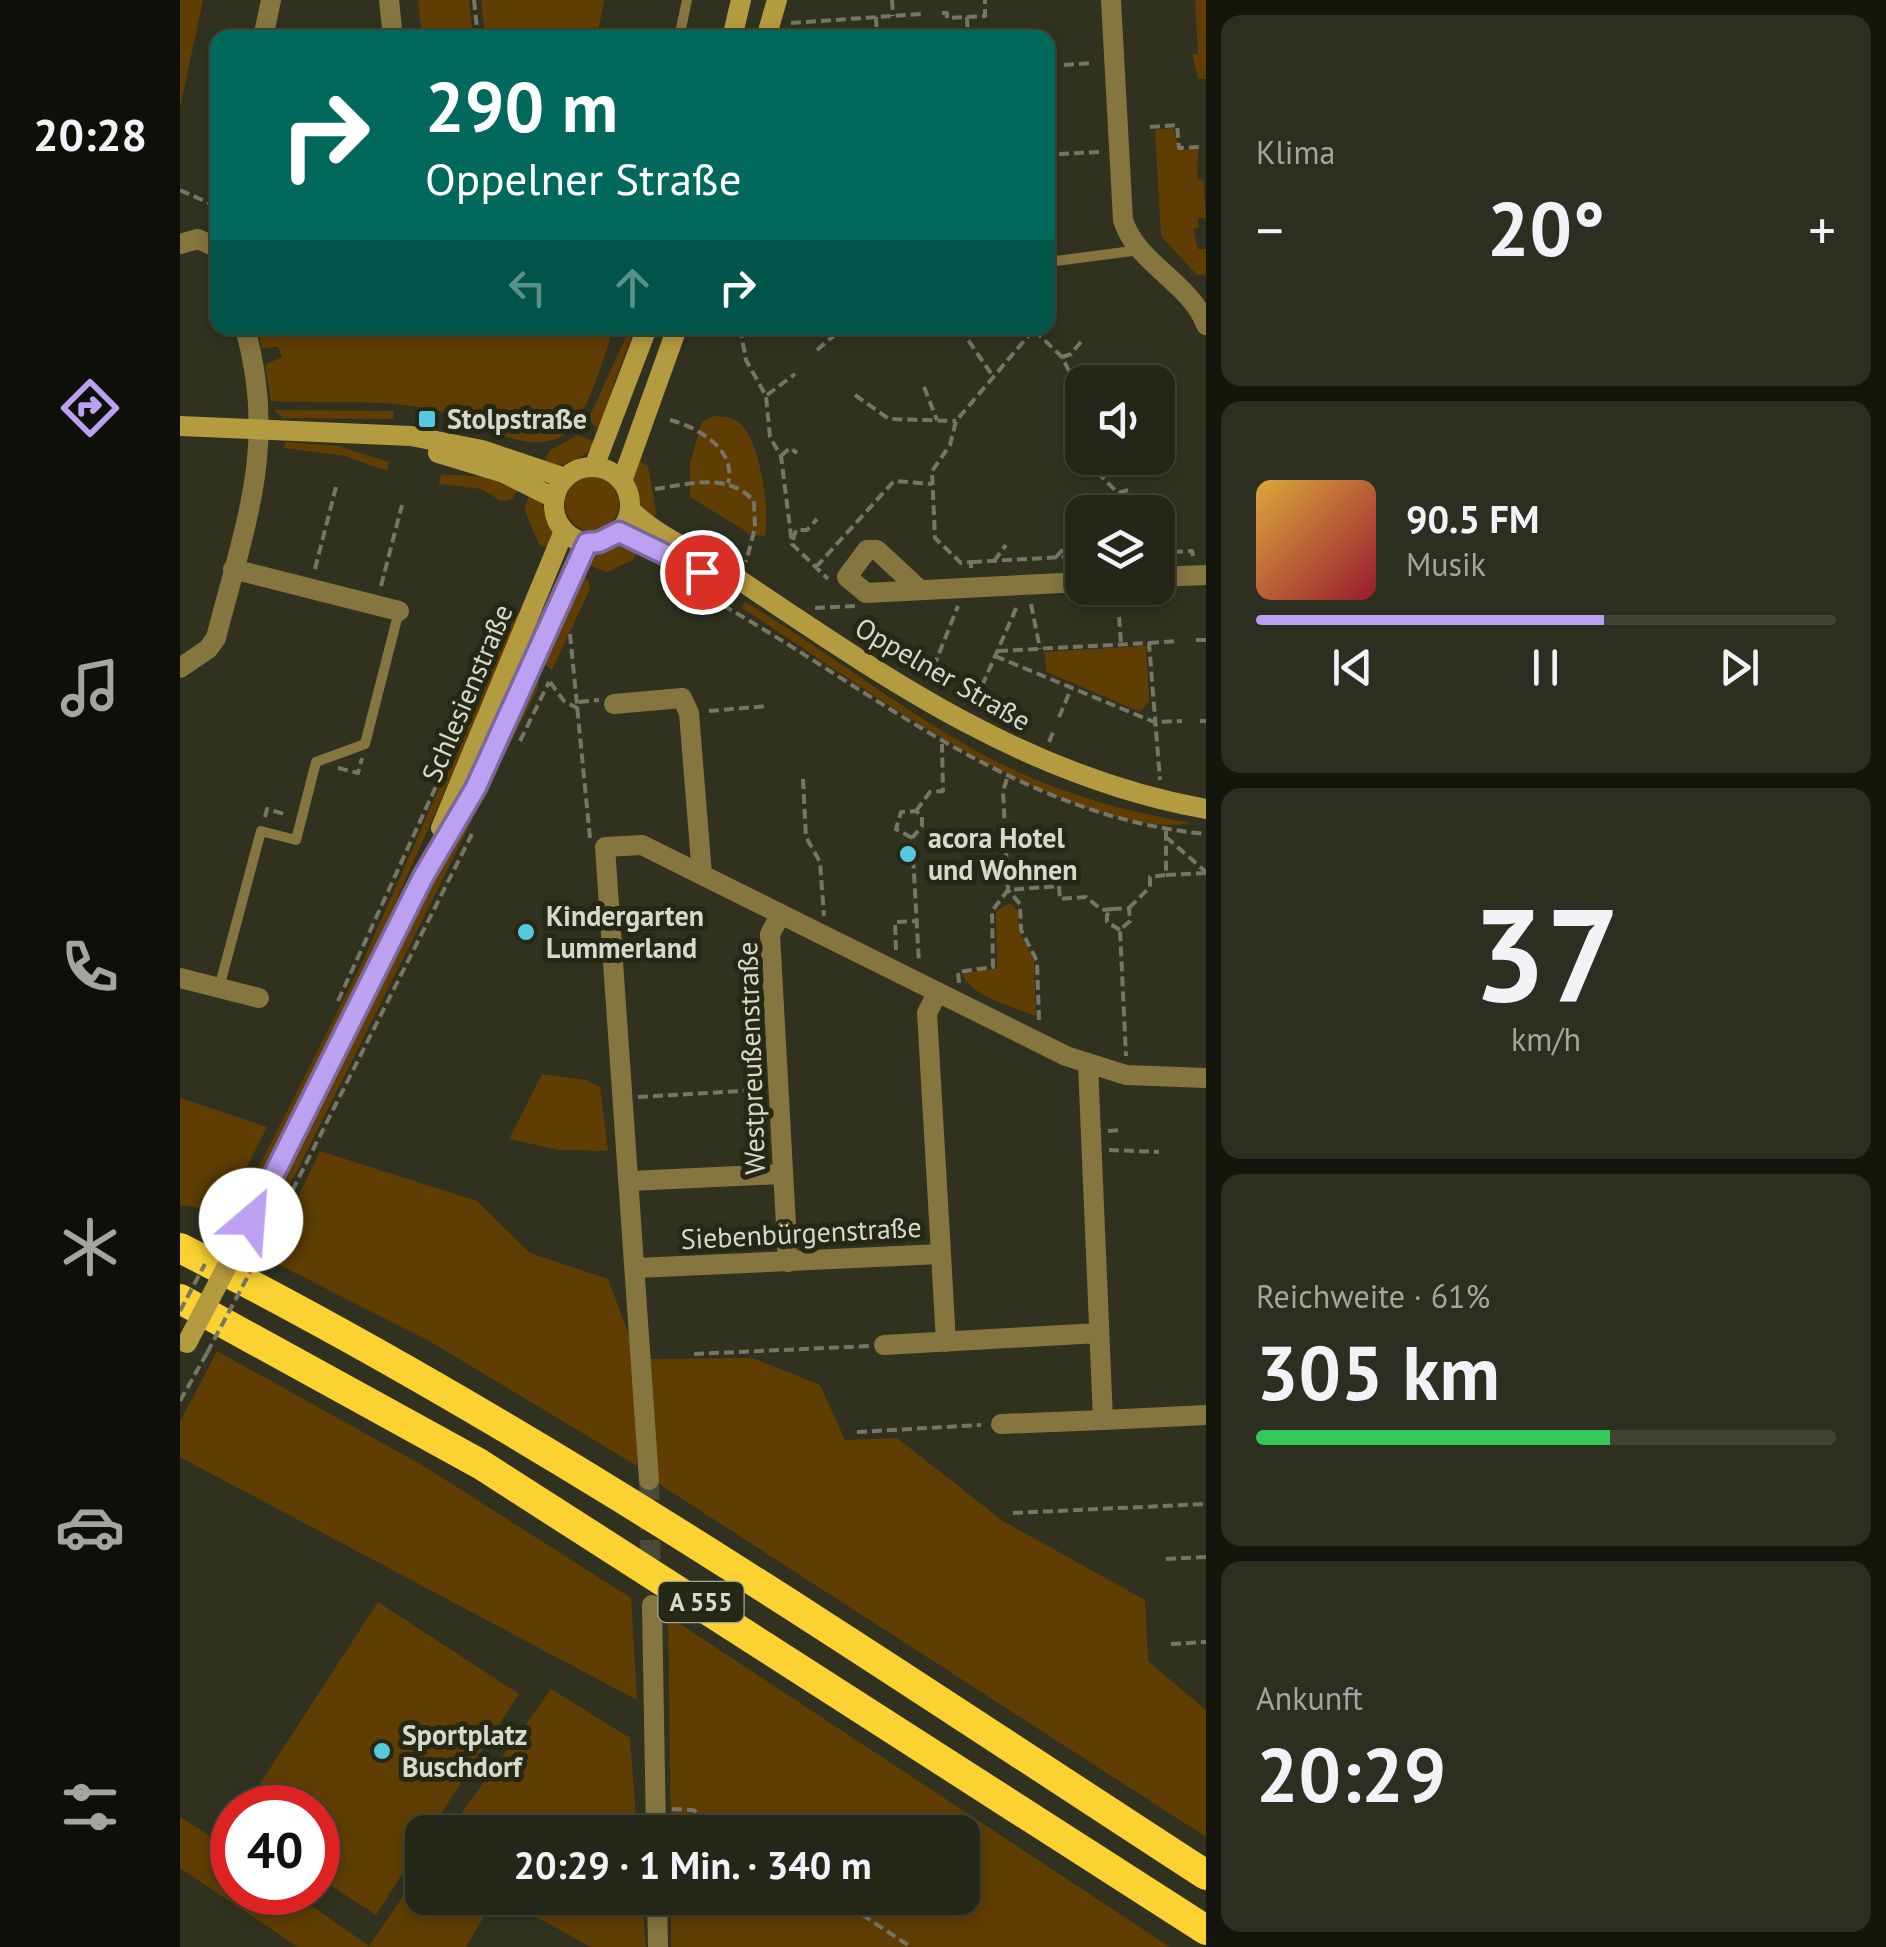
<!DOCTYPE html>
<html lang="de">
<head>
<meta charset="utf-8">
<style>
  :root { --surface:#242617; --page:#2c2e20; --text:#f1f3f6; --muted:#a3a5a1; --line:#414336; --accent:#bca0f2 }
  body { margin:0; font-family:"PT Sans",sans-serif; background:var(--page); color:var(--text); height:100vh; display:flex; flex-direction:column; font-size:38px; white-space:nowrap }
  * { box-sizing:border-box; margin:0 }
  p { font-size:32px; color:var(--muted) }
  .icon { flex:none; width:55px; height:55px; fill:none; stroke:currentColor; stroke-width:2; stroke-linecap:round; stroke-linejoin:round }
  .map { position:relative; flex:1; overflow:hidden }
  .panel { display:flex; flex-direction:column; gap:15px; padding:15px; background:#14150d; width:680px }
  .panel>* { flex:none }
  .top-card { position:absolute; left:30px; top:30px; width:845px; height:305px; border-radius:20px; box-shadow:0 5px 15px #0003,0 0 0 2px var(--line); background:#00695c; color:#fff; overflow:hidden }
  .fabs { position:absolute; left:885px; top:365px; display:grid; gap:20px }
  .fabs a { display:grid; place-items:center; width:110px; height:110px; border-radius:20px; background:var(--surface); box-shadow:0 5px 15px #0003,0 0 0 2px var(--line); font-size:50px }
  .speed { position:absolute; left:30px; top:1785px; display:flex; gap:20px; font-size:50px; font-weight:700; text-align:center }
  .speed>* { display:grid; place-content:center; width:130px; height:130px; border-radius:50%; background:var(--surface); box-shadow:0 5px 15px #0003,0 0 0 2px var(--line); line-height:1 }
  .speed .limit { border:15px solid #d22; background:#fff; color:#111 }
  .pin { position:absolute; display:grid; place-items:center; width:85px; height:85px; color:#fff; margin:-42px; border:5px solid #fff; border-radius:50%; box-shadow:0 2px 10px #0007 }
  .me { position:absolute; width:110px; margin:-55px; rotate:27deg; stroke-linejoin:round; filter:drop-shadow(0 0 8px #0008) }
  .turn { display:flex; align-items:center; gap:35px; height:210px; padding:0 50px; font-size:45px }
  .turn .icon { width:130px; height:130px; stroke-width:2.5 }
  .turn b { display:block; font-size:70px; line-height:85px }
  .lanes { display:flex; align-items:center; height:95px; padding:0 50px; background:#0003; justify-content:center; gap:50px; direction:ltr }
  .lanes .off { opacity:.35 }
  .big { font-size:75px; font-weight:700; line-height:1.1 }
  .panel .widget { flex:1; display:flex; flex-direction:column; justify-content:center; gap:15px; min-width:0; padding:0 35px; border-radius:20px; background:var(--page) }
  .panel .dial { align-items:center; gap:0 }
  .dial b { font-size:130px; line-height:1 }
  .song { display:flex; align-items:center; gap:30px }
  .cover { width:120px; height:120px; border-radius:15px; background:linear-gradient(135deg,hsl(40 70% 55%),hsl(350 70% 35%)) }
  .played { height:10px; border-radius:5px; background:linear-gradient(90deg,var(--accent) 60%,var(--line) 60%) }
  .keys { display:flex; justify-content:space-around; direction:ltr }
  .heat { display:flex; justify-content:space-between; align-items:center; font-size:55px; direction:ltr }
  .charge { height:15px; border-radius:8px; background:linear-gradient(90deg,#34c759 61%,var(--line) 0) }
  .trip { position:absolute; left:225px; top:1815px; width:575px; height:100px; border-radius:20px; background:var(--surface); box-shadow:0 5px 15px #0003,0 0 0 2px var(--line); font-weight:700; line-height:100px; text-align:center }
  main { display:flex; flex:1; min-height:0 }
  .dock { display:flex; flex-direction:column; width:180px; justify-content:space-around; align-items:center; background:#0e0f09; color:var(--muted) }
  .dock .icon { width:70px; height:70px }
  .dock .selected { color:var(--accent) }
  .dock b { font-size:45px; color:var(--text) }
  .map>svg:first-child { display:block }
</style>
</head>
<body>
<main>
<nav class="dock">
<b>20:28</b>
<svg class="icon selected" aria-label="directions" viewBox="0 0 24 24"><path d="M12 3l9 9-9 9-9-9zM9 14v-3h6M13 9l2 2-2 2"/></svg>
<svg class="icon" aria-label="music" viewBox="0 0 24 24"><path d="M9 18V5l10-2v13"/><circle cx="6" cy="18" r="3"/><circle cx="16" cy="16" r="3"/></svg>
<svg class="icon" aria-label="phone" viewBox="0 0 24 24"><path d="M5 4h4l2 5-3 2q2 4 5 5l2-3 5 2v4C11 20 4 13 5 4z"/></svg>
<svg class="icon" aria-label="climate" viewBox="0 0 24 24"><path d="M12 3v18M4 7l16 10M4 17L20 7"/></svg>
<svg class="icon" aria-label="car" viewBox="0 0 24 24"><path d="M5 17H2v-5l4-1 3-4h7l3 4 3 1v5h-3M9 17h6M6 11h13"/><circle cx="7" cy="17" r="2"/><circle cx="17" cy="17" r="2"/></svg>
<svg class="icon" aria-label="filters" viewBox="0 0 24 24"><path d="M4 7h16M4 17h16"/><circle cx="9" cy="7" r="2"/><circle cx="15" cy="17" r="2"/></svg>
</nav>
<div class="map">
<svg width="1026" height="1947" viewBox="0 0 1026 1947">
  <rect width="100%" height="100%" fill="#30321f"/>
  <path fill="#603e03" d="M0 0H23L0 107Z
    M238 0H289L293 37 242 36Z
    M301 0H424L417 37 305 38Z
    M1015 0H1026V79H1018L1012 54H1018Z
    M993 128 1000 150 1018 149 1017 179 1023 180 1026 218H1018V228L1013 229 1018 249H1026V274L1017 275 981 236 975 130Z
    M108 328H434C424 355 407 422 382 436 346 456 301 423 266 413 211 397 149 404 91 401L85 365 102 357 98 347 82 348 78 331Z
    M450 328H455L434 383 423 433 408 420Z
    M94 410 214 411 213 419 103 418Z
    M534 416C542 417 550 416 557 421 580 436 590 510 585 536L572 535 510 497V463L522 422Z
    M398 435 420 444 388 465 363 464 370 450Z
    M106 442 158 446 209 462 207 471 165 456 103 448Z
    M453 457 468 466 476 512 473 521C456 502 449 483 453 457Z
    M261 474 316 478 340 487 332 499 321 501 301 489 259 484Z
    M385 504a27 27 0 1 1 54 0a27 27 0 1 1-54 0Z
    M351 491C366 505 378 530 373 551L359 544 344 509Z
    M434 544 459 546 453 560 427 572 405 564 409 553Z
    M396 574 408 580 410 589 372 670 365 664Z
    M565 602C644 649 716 706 796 751 863 788 937 811 1012 823 891 844 663 673 562 608Z
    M345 610 190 960 61 1215 56 1212 184 959 335 616Z
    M966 646 969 701 960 712 867 672 864 652Z
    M359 673 358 688 118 1169 87 1228 81 1226Z
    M830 903 838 911 839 932 854 960 856 1016C834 1007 792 997 782 974L817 968 816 911Z
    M362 1074 405 1080 420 1087 428 1151 379 1150 329 1139Z
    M0 1098 87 1127 44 1212 0 1205Z
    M140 1151 297 1201 350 1253 428 1279 456 1354 457 1466 251 1342 88 1259Z
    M37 1351 242 1465 451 1598 457 1700 0 1457V1422Z
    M573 1358 640 1385 665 1440 717 1438 823 1521 965 1600 968 1661 1026 1710V1837L476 1482 470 1359Z
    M198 1602 339 1694 249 1832H242V1843L196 1915 138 1877V1808L65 1807Z
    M488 1616 990 1947H491V1898H782V1832H491Z
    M371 1689 450 1738 457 1832H268Z
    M0 1817 52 1850V1892L113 1893 189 1946 242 1869V1898H315L286 1947H118L0 1868Z
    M322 1898H462L466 1947H411Z"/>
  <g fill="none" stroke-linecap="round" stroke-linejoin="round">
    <path stroke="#494b39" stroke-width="20" stroke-dasharray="20 10" stroke-linecap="butt" d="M469 1480 471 1583"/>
    <path stroke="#757666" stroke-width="4" stroke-dasharray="10 5" stroke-linecap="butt" d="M294 0 298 38
      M712 0 713 16
      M762 13H767V18L805 16V0
      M696 17 697 38
      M787 17 788 38
      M611 23 741 14
      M884 65 914 63
      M970 127 997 125 999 148 1019 147
      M879 154 919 152
      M0 190 38 207
      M560 328 566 360 586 396 590 437 601 456 612 544 648 579
      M780 328 814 378
      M854 330 882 357 902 397
      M637 350 663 328
      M882 357 891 354 904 338
      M933 382 934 381
      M744 387 757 420
      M587 395 615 374
      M675 395 709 419 776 421
      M490 420C517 427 557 449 548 483
      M601 456 610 448 617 453
      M915 458V470L938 493 948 490
      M475 489C510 484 547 472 574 501L575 528 566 562
      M613 540 616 530H627L637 519
      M978 553 1012 551 1013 556
      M876 557 890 542
      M814 561 826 545
      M792 562 902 556
      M636 567 714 481 752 484
      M791 568V562L781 563 755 538 752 471 770 445 776 421 855 328
      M135 569 156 487
      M201 586 222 505
      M937 588 938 599
      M530 598C692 688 834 816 1026 834
      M851 604 860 649
      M635 608 675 606
      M939 617 941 643
      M390 634 410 838
      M1016 640H1026
      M969 643 997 641
      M818 651 969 643 980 780
      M815 656 974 722 1002 721
      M748 681 778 606
      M370 682 384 701 399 709
      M802 686 838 604
      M399 702 419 700
      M529 711 587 706
      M879 717 891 689
      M1020 721H1026
      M340 741 369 682
      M869 742 874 730
      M158 768 178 773 182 758
      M623 779 626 837 640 862 644 916
      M827 779 823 791 828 890 840 904 841 930 857 961 859 1020
      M736 811 750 792 763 791 762 744
      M85 817 87 809 108 815
      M986 837 1026 872
      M732 838 716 829 721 812 736 811 742 816V826L732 838 739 963
      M986 875 1026 873
      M949 908 970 887V877L986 875V831
      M940 930 927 922V915L932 909 949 908 950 921 940 930 946 1056
      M716 950 715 922 737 921
      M779 983 778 972 813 967 812 911 828 890 879 886 880 899 906 897 922 910 932 909
      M158 1001 258 782
      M458 1097 579 1090
      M928 1131 942 1130
      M929 1150 979 1152
      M92 1231 292 834
      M514 1354 689 1346
      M0 1401 27 1353
      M677 1432 801 1425
      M833 1513 1026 1504
      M986 1559 1026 1557
      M991 1644 1026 1642
      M492 1809 513 1810 551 1832
      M657 1898 731 1947"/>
    <path stroke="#85753f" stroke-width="10" d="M499 38 507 0
      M868 262 960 250
      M39 988 81 831 116 840 136 762 185 744 219 611"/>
    <path stroke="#85753f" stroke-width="20" d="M209 0 213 38
      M931 0 943 220C956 263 1011 283 1026 325
      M83 38 91 0
      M0 244 18 239 38 248
      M53 569 219 611
      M978 577 1026 575
      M740 590 697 550H687L667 577 686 593C758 589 830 585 902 582
      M0 668 28 649 36 638C65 524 98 445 65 328
      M434 704 502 698 509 713 522 875
      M601 914 590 934 608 1262
      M0 978 79 998
      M758 992 747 1013 761 1254
      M908 1064 923 1420 1026 1415
      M450 1181 602 1174
      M457 1268 761 1254 766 1342
      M704 1345 919 1333
      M821 1424 923 1420
      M469 1480 425 847 462 845 886 1056 946 1075 1026 1078
      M472 1605 476 1832
      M477 1898 478 1947"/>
    <path stroke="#b59b40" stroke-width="20" d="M552 38 561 0
      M586 38 597 0
      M0 426 231 436 302 450 385 478
      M258 453 324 473 374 498
      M414 467 467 328
      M374 505a38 38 0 1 1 76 0a38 38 0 1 1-76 0Z
      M442 481 497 328
      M450 509C476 537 520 553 552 575 703 676 843 776 1026 809
      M439 532 541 581
      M261 828 384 531
      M71 1220 243 877 296 787 407 543"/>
    <path stroke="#fcd232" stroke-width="30" d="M0 1248C358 1429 690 1657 1026 1875
      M0 1299 300 1464 1026 1930"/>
    <path stroke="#757666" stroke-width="4" stroke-dasharray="10 5" stroke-linecap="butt" d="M0 1311 25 1264
      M27 1353 92 1231"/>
    <path stroke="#b59b40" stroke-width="20" d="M7 1343 71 1220"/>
  </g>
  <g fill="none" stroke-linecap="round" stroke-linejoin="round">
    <g stroke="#7a689d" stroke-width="25">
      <path id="route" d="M71 1220 243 877 296 787 407 543 419 542 439 532 522 572"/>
    </g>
    <use href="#route" stroke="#bca0f2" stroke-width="18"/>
  </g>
  <g fill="#56c9e0" stroke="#262816" stroke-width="4">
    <rect x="237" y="409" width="20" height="20" rx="5"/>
    <circle cx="728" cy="854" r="10"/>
    <circle cx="346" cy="932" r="10"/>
    <circle cx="202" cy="1751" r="10"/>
  </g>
  <g text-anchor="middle" stroke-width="10" stroke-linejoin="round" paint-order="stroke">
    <rect fill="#262816" stroke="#a3a496" stroke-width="2.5" x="478.5" y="1582" width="85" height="40" rx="8"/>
    <g font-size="25" font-weight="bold" fill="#d8d9cd">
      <text x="521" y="1611">A 555</text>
    </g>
    <g font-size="28" font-weight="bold" fill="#d8d9cd" stroke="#262816" text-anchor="start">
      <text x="267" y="429">Stolpstraße</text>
      <text x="748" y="848">acora Hotel<tspan x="748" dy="32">und Wohnen</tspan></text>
      <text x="366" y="926">Kindergarten<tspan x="366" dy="32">Lummerland</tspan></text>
      <text x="222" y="1745">Sportplatz<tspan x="222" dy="32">Buschdorf</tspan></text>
    </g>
    <g font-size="28" fill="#d8d9cd" stroke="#262816">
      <text transform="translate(763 674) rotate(30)" y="10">Oppelner Straße</text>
      <text transform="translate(287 693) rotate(-67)" y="10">Schlesienstraße</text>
      <text transform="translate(571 1058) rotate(-92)" y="10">Westpreußenstraße</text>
      <text transform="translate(621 1233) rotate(-3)" y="10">Siebenbürgenstraße</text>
    </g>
  </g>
</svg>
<div class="fabs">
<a><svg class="icon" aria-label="sound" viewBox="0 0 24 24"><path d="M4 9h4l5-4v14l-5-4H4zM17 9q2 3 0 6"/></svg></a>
<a><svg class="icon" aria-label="layers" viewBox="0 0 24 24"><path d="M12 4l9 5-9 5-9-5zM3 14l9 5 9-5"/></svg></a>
</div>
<div class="speed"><div class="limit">40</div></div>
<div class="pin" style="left:522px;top:572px;background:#d93025"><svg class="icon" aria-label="arrive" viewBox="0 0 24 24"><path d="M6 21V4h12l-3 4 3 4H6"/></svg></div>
<svg class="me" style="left:71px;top:1220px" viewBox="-20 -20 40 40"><circle r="19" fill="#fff"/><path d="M0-13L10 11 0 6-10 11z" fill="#bca0f2"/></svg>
<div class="trip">20:29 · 1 Min. · 340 m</div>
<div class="top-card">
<div class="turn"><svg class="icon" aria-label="right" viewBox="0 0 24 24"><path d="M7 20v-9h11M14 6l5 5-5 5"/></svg><div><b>290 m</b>Oppelner Straße</div></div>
<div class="lanes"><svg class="icon off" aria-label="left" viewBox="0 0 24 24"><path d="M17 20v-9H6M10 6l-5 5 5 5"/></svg><svg class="icon off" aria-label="ahead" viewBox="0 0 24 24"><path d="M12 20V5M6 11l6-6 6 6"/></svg><svg class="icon" aria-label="right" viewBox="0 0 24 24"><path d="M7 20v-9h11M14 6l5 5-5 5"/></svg></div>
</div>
</div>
<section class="panel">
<div class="widget"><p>Klima</p>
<div class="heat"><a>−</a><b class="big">20°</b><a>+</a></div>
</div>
<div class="widget">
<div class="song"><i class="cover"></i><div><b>90.5 FM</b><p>Musik</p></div></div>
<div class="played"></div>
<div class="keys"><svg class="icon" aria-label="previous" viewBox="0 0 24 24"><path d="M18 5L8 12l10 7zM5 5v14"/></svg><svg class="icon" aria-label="pause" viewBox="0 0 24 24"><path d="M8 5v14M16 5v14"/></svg><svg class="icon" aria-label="next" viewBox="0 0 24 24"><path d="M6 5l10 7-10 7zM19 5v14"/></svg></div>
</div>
<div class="widget dial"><b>37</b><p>km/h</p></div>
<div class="widget"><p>Reichweite · 61%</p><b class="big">305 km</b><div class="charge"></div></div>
<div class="widget"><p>Ankunft</p><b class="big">20:29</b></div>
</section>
</main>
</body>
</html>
